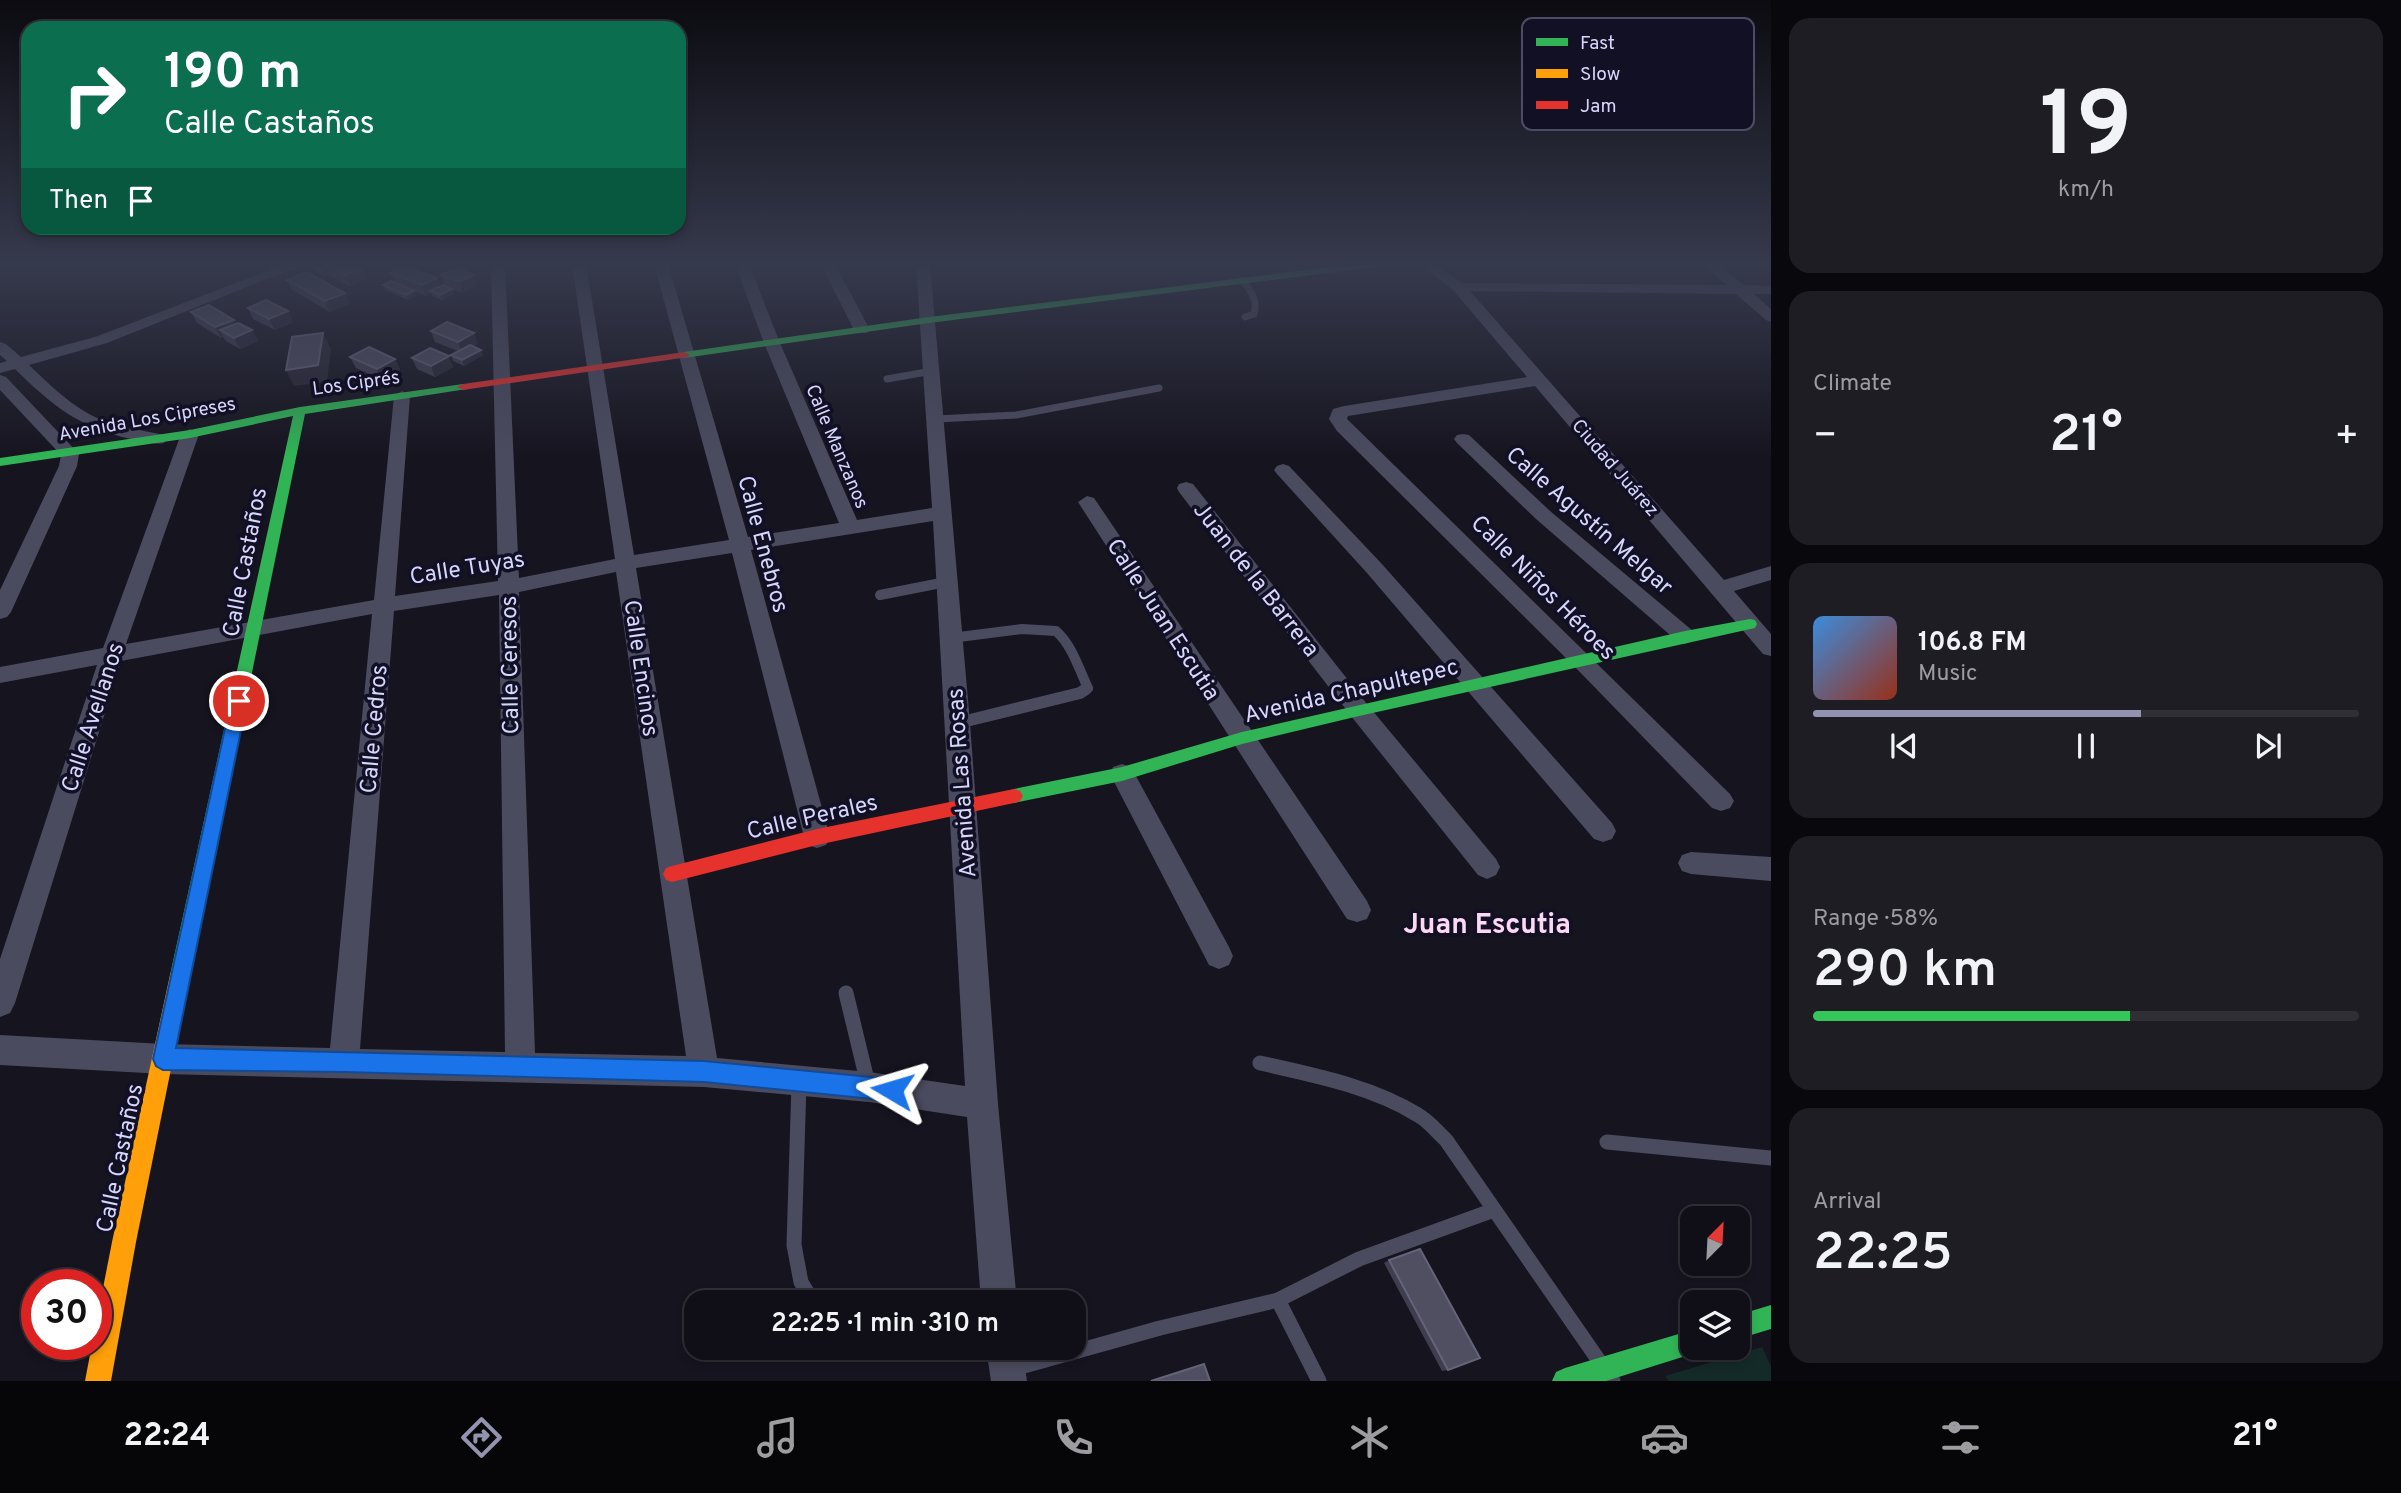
<!DOCTYPE html>
<html lang="en">
<head>
<meta charset="utf-8">
<style>
  :root { --surface:#100f17; --page:#1e1d24; --text:#f1f3f6; --muted:#9c9ca1; --line:#302f36; --accent:#9392af }
  body { margin:0; font-family:Overpass,sans-serif; background:var(--page); color:var(--text); height:100vh; display:flex; flex-direction:column; font-size:26px; white-space:nowrap }
  * { box-sizing:border-box; margin:0 }
  p { font-size:23px; color:var(--muted) }
  .icon { flex:none; width:38px; height:38px; fill:none; stroke:currentColor; stroke-width:2; stroke-linecap:round; stroke-linejoin:round }
  .map { position:relative; flex:1; overflow:hidden }
  .drawer { display:flex; flex-direction:column; gap:18px; padding:18px; background:#09080d; width:630px }
  .drawer>* { flex:none }
  .hud { position:absolute; left:21px; top:21px; width:665px; height:214px; border-radius:21px; box-shadow:0 4px 10px #0003,0 0 0 2px var(--line); background:#0b6e4f; color:#fff; overflow:hidden }
  .needle { width:46px; rotate:24deg }
  .buttons { position:absolute; left:1680px; top:1206px; display:grid; gap:14px }
  .buttons a { display:grid; place-items:center; width:70px; height:70px; border-radius:14px; background:var(--surface); box-shadow:0 4px 10px #0003,0 0 0 2px var(--line); font-size:35px }
  .speed { position:absolute; left:21px; top:1269px; display:flex; gap:14px; font-size:35px; font-weight:700; text-align:center }
  .speed>* { display:grid; place-content:center; width:91px; height:91px; border-radius:50%; background:var(--surface); box-shadow:0 4px 10px #0003,0 0 0 2px var(--line); line-height:1 }
  .speed .limit { border:10px solid #d22; background:#fff; color:#111 }
  .pin { position:absolute; display:grid; place-items:center; width:60px; height:60px; color:#fff; margin:-30px; border:4px solid #fff; border-radius:50%; box-shadow:0 2px 7px #0007 }
  .me { position:absolute; width:77px; margin:-38px; rotate:277deg; stroke-linejoin:round; filter:drop-shadow(0 0 5px #0008) }
  .turn { display:flex; align-items:center; gap:24px; height:147px; padding:0 28px; font-size:32px }
  .turn .icon { width:91px; height:91px; stroke-width:2.5 }
  .turn b { display:block; font-size:49px; line-height:60px }
  .then { display:flex; align-items:center; height:66px; padding:0 28px; background:#0003; gap:14px; font-size:26px }
  .big { font-size:52px; font-weight:600; line-height:1.1 }
  .drawer .card { flex:1; display:flex; flex-direction:column; justify-content:center; gap:10px; min-width:0; padding:0 24px; border-radius:21px; background:var(--page) }
  .drawer .dial { align-items:center; gap:0 }
  .dial b { font-size:91px; line-height:1 }
  .song { display:flex; align-items:center; gap:21px }
  .cover { width:84px; height:84px; border-radius:10px; background:linear-gradient(135deg,hsl(210 70% 55%),hsl(10 70% 35%)) }
  .played { height:7px; border-radius:4px; background:linear-gradient(90deg,var(--accent) 60%,var(--line) 60%) }
  .keys { display:flex; justify-content:space-around; direction:ltr }
  .heat { display:flex; justify-content:space-between; align-items:center; font-size:38px; direction:ltr }
  .charge { height:10px; border-radius:5px; background:linear-gradient(90deg,#34c759 58%,var(--line) 0) }
  .trip { position:absolute; left:684px; top:1290px; width:402px; height:70px; border-radius:21px; background:var(--surface); box-shadow:0 4px 10px #0003,0 0 0 2px var(--line); font-weight:600; line-height:70px; text-align:center }
  .tab-bar { display:flex; height:112px; justify-content:space-around; align-items:center; background:#060609; color:var(--muted) }
  .tab-bar .icon { width:49px; height:49px }
  .tab-bar .current { color:var(--accent) }
  .tab-bar b { font-size:32px; color:var(--text) }
  main { display:flex; flex:1; min-height:0 }
  .map>svg:first-child { display:block }
</style>
</head>
<body>
<main>
<div class="map">
<svg width="1771" height="1381" viewBox="0 0 1771 1381">
  <rect width="100%" height="100%" fill="#16141f"/>
  <path fill="#142a29" d="M1762 1347 1771 1367V1381H1669L1665 1376Z"/>
  <g fill="none" stroke-linecap="round" stroke-linejoin="round">
    <path stroke="#4b4b5f" stroke-width="7" d="M1242 280C1251 290 1258 300 1254 314L1245 317
      M887 379 932 371
      M936 419 1016 415 1159 388"/>
    <path stroke="#4b4b5f" stroke-width="10" d="M880 595 946 582
      M951 638 1022 629 1056 631C1072 645 1079 669 1088 688L1083 691"/>
    <path stroke="#4b4b5f" stroke-width="12" d="M958 723 1080 693 1086 689
      M846 992 847 995"/>
    <path stroke="#4b4b5f" stroke-width="15" d="M846 993 868 1084
      M1260 1063C1313 1075 1371 1086 1418 1115 1429 1121 1437 1132 1446 1140L1613 1381
      M799 1083 794 1245 801 1282 813 1302
      M1607 1142 1771 1158
      M1278 1300 1359 1259 1494 1210
      M1013 1369 1160 1328 1278 1300 1319 1381"/>
    <path fill="#4b4b5f" fill-rule="evenodd" d="M285 264H304L107 343 29 365C50 385 72 407 99 419 120 428 143 430 164 435L167 439 164 443C154 445 142 441 131 439 78 427 53 406 15 369L0 373V363L7 361 0 355V342L6 344 21 357 95 337Z
      M491 264H505L519 578 615 559 572 264H586L634 555 729 540 654 264H668L748 537 839 523 764 343 735 264H749L780 343 857 520 932 508 916 264H930L970 723 998 1104 1017 1302H981L967 1117 869 1102 704 1087 164 1074 0 1065V1035L164 1044 330 1048 372 614 121 661 15 1003 10 1013 0 1017V959L97 665 0 683V667L103 648 181 434 190 429 199 434 126 644 374 600 394 396 402 391 410 396 395 596 498 581ZM933 521 965 1086 869 1072 717 1058 636 568 732 553 804 837 808 845 817 848 826 845 830 837 751 550ZM616 572 686 1056 535 1053 519 592ZM499 595 505 1052 360 1049 394 611Z
      M821 264H835L870 330 867 333H857L854 330Z
      M1419 264H1435L1461 283 1726 285 1704 264H1719L1744 285 1771 286V294H1754L1771 309V322L1766 320 1736 294 1470 291 1724 580 1771 566V580L1734 591 1771 634V656L1763 654 1535 386 1348 416 1347 419 1730 794 1734 801 1730 808 1721 811 1712 808 1574 666 1337 431 1329 419 1333 409 1344 406 1527 377 1453 290Z
      M0 375 6 377 79 454 77 466 11 612 7 617 0 619V590L59 466 61 455 0 390Z
      M1463 434 1469 435 1550 511 1693 631 1696 636 1693 641 1685 644 1677 641 1536 519 1457 443 1454 439 1457 435Z
      M1283 464 1289 466 1381 563 1612 823 1616 831 1612 839 1603 842 1594 839 1367 573 1277 474 1274 470 1277 466Z
      M1186 482 1193 484 1367 704 1496 859 1500 867 1496 875 1487 879 1478 875 1351 716 1179 492 1177 488 1179 484Z
      M1087 496 1094 498 1367 901 1371 910 1367 919 1357 922 1347 919 1078 502Z
      M1122 764 1131 767 1229 947 1233 956 1229 965 1219 969 1209 965 1110 774 1113 767Z
      M1691 852 1771 857V881L1691 874 1682 871 1678 863 1682 855Z
      M986 1348H1022L1027 1381H991Z"/>
    <path fill="#30b455" fill-rule="evenodd" d="M1354 264H1380L1375 267 929 323 684 358 678 355 684 352 929 317Z
      M463 384 469 387 467 389 305 414 190 975 187 982 180 984 173 982 170 975 293 416 190 438 0 466V458L190 430 300 407Z
      M1750 619 1755 620 1757 624 1755 628 1359 716 1242 744 1122 781 1014 803 1008 801 1005 796 1008 791 1014 789 1122 767 1242 732 1685 631Z
      M1771 1305V1329L1738 1339V1315Z
      M1692 1330V1348H1702L1692 1354 1606 1381H1552L1556 1372 1565 1368Z"/>
    <path fill="#ff9f0a" fill-rule="evenodd" d="M180 966 187 968 190 975 136 1242 111 1381H85L92 1344H96V1324L112 1242 170 975 173 968Z"/>
    <path fill="#e5322d" fill-rule="evenodd" d="M684 352 690 355 688 357 463 390 457 387 463 384Z
      M1014 789 1020 791 1023 796 1020 801 1014 803 817 845 672 882 666 880 663 874 666 868 672 866 817 829Z"/>
  </g>
  <path fill="#3f3d4e" d="M370 264H415L416 268 415 269 437 278 440 286H445L441 275H474L477 285 462 293 452 289 454 294 442 300 432 296 431 293 426 296 414 291 416 296 408 300 385 290 383 285 395 283 391 273 393 272Z
    M456 264H474L466 268Z
    M326 265 362 269 367 279 350 286 330 276 329 274 324 276 317 272 314 267Z
    M287 280 345 293 349 304 330 312 292 290Z
    M248 308 293 322 275 330 253 319Z
    M191 312 236 324 252 330 258 341 240 349 226 341 223 337 221 338 197 323Z
    M431 331 478 344 473 346 483 355 464 366 453 361 451 355 458 351 435 342Z
    M350 357 395 359 400 370 382 380 356 368Z
    M412 358 453 367 435 377 417 369Z
    M1389 1260 1448 1370 1442 1371 1384 1263Z"/>
  <path fill="#282633" d="M400 264H415L416 268 402 275 398 265Z
    M465 264H474L466 268Z
    M327 269 329 274 324 276 321 271Z
    M362 269 367 279 350 286 345 275Z
    M474 275 477 285 462 293 459 282Z
    M437 278 441 288 430 291 431 293 426 296 422 285Z
    M452 289 454 294 442 300 440 295Z
    M414 291 416 296 408 300 406 295Z
    M345 293 349 304 330 312 325 301Z
    M288 311 293 322 275 330 269 319Z
    M234 320 239 331 220 330 223 337 221 338 215 327Z
    M252 330 258 341 240 349 234 338Z
    M323 333 331 349 327 382 294 386 286 370Z
    M474 333 478 344 462 353 458 342Z
    M481 350 483 355 464 366 462 360Z
    M449 356 453 367 435 377 431 366Z
    M395 359 400 370 382 380 377 369Z"/>
  <path fill="#504e61" stroke="#656379" stroke-width="2" d="M323 264 326 265 327 269 321 271 314 267Z
    M328 264H353L362 269 345 275 325 265Z
    M406 266 437 278 422 285 391 273Z
    M457 268 474 275 459 282 441 275Z
    M306 272 345 293 325 301 287 280Z
    M391 281 414 291 406 295 383 285Z
    M443 285 452 289 440 295 430 291Z
    M266 300 288 311 269 319 248 308Z
    M209 305 234 320 215 327 191 312Z
    M447 322 474 333 458 342 431 331Z
    M238 323 252 330 234 338 220 330Z
    M323 333 318 365 286 370 292 337Z
    M470 345 481 350 462 360 451 355Z
    M369 347 395 359 377 369 350 357Z
    M430 348 449 356 431 366 412 358Z
    M1420 1249 1480 1358 1448 1370 1389 1260Z
    M1204 1364 1210 1381H1151Z"/>
  <linearGradient id="sky" x2="0" y2="1"><stop stop-color="#0c0b11"/><stop offset="0.58" stop-color="#363a4d"/><stop offset="1" stop-color="#363a4d" stop-opacity="0"/></linearGradient>
  <rect width="1771" height="457" fill="url(#sky)"/>
  <path fill="#1a73e8" stroke="#114b97" stroke-width="2" d="M239 695 247 701 176 1048 704 1061 892 1079 899 1082 902 1090 899 1098 892 1101 704 1082 344 1072 163 1070 156 1066 153 1059 231 701Z"/>
  <g text-anchor="middle" stroke-width="7" stroke-linejoin="round" paint-order="stroke">
    <g font-size="19" fill="#d7d6fc" stroke="#121024">
      <text transform="translate(356 382) rotate(-8)" y="7">Los Ciprés</text>
      <text transform="translate(147 418) rotate(-10)" y="7">Avenida Los Cipreses</text>
      <text transform="translate(838 446) rotate(67)" y="7">Calle Manzanos</text>
      <text transform="translate(1616 467) rotate(49)" y="7">Ciudad Juárez</text>
    </g>
    <g font-size="23" fill="#d7d6fc" stroke="#121024">
      <text transform="translate(1590 520) rotate(41)" y="8">Calle Agustín Melgar</text>
      <text transform="translate(764 544) rotate(75)" y="8">Calle Enebros</text>
      <text transform="translate(244 562) rotate(-79)" y="8">Calle Castaños</text>
      <text transform="translate(467 567) rotate(-9)" y="8">Calle Tuyas</text>
      <text transform="translate(1257 579) rotate(52)" y="8">Juan de la Barrera</text>
      <text transform="translate(1544 587) rotate(45)" y="8">Calle Niños Héroes</text>
      <text transform="translate(1164 619) rotate(57)" y="8">Calle Juan Escutia</text>
      <text transform="translate(509 665) rotate(-91)" y="8">Calle Ceresos</text>
      <text transform="translate(642 668) rotate(82)" y="8">Calle Encinos</text>
      <text transform="translate(1351 690) rotate(-13)" y="8">Avenida Chapultepec</text>
      <text transform="translate(92 717) rotate(-72)" y="8">Calle Avellanos</text>
      <text transform="translate(373 729) rotate(-85)" y="8">Calle Cedros</text>
      <text transform="translate(961 783) rotate(-94)" y="8">Avenida Las Rosas</text>
      <text transform="translate(812 816) rotate(-13)" y="8">Calle Perales</text>
      <text transform="translate(119 1158) rotate(-78)" y="8">Calle Castaños</text>
    </g>
    <g font-size="28" font-weight="bold" fill="#fcd8f2" stroke="#121024">
      <text x="1487" y="933">Juan Escutia</text>
    </g>
  </g>
  <rect x="1522" y="18" width="232" height="112" rx="10" fill="#121024" stroke="#4d4b65" stroke-width="2"/>
  <rect x="1536" y="38" width="32" height="8" fill="#30b455"/>
  <rect x="1536" y="69" width="32" height="9" fill="#ff9f0a"/>
  <rect x="1536" y="101" width="32" height="8" fill="#e5322d"/>
  <g font-size="19" fill="#d7d6fc">
    <text x="1580" y="49">Fast</text>
    <text x="1580" y="80">Slow</text>
    <text x="1580" y="112">Jam</text>
  </g>
</svg>
<div class="buttons">
<a><svg class="needle" viewBox="-14 -14 28 28"><path d="M0-13l5 13h-10z" fill="#e53935"/><path d="M0 13l5-13h-10z" fill="#9c9ca1"/></svg></a>
<a><svg class="icon" aria-label="layers" viewBox="0 0 24 24"><path d="M12 4l9 5-9 5-9-5zM3 14l9 5 9-5"/></svg></a>
</div>
<div class="speed"><div class="limit">30</div></div>
<div class="pin" style="left:239px;top:701px;background:#d93025"><svg class="icon" aria-label="arrive" viewBox="0 0 24 24"><path d="M6 21V4h12l-3 4 3 4H6"/></svg></div>
<svg class="me" style="left:892px;top:1090px" viewBox="-20 -20 40 40"><path d="M0-17L14 15 0 8-14 15z" fill="#1a73e8" stroke="#fff" stroke-width="4"/></svg>
<div class="trip">22:25 · 1 min · 310 m</div>
<div class="hud">
<div class="turn"><svg class="icon" aria-label="right" viewBox="0 0 24 24"><path d="M7 20v-9h11M14 6l5 5-5 5"/></svg><div><b>190 m</b>Calle Castaños</div></div>
<div class="then">Then<svg class="icon" aria-label="arrive" viewBox="0 0 24 24"><path d="M6 21V4h12l-3 4 3 4H6"/></svg></div>
</div>
</div>
<section class="drawer">
<div class="card dial"><b>19</b><p>km/h</p></div>
<div class="card"><p>Climate</p>
<div class="heat"><a>−</a><b class="big">21°</b><a>+</a></div>
</div>
<div class="card">
<div class="song"><i class="cover"></i><div><b>106.8 FM</b><p>Music</p></div></div>
<div class="played"></div>
<div class="keys"><svg class="icon" aria-label="previous" viewBox="0 0 24 24"><path d="M18 5L8 12l10 7zM5 5v14"/></svg><svg class="icon" aria-label="pause" viewBox="0 0 24 24"><path d="M8 5v14M16 5v14"/></svg><svg class="icon" aria-label="next" viewBox="0 0 24 24"><path d="M6 5l10 7-10 7zM19 5v14"/></svg></div>
</div>
<div class="card"><p>Range · 58%</p><b class="big">290 km</b><div class="charge"></div></div>
<div class="card"><p>Arrival</p><b class="big">22:25</b></div>
</section>
</main>
<nav class="tab-bar">
<b>22:24</b>
<svg class="icon current" aria-label="directions" viewBox="0 0 24 24"><path d="M12 3l9 9-9 9-9-9zM9 14v-3h6M13 9l2 2-2 2"/></svg>
<svg class="icon" aria-label="music" viewBox="0 0 24 24"><path d="M9 18V5l10-2v13"/><circle cx="6" cy="18" r="3"/><circle cx="16" cy="16" r="3"/></svg>
<svg class="icon" aria-label="phone" viewBox="0 0 24 24"><path d="M5 4h4l2 5-3 2q2 4 5 5l2-3 5 2v4C11 20 4 13 5 4z"/></svg>
<svg class="icon" aria-label="climate" viewBox="0 0 24 24"><path d="M12 3v18M4 7l16 10M4 17L20 7"/></svg>
<svg class="icon" aria-label="car" viewBox="0 0 24 24"><path d="M5 17H2v-5l4-1 3-4h7l3 4 3 1v5h-3M9 17h6M6 11h13"/><circle cx="7" cy="17" r="2"/><circle cx="17" cy="17" r="2"/></svg>
<svg class="icon" aria-label="filters" viewBox="0 0 24 24"><path d="M4 7h16M4 17h16"/><circle cx="9" cy="7" r="2"/><circle cx="15" cy="17" r="2"/></svg>
<b>21°</b>
</nav>
</body>
</html>
